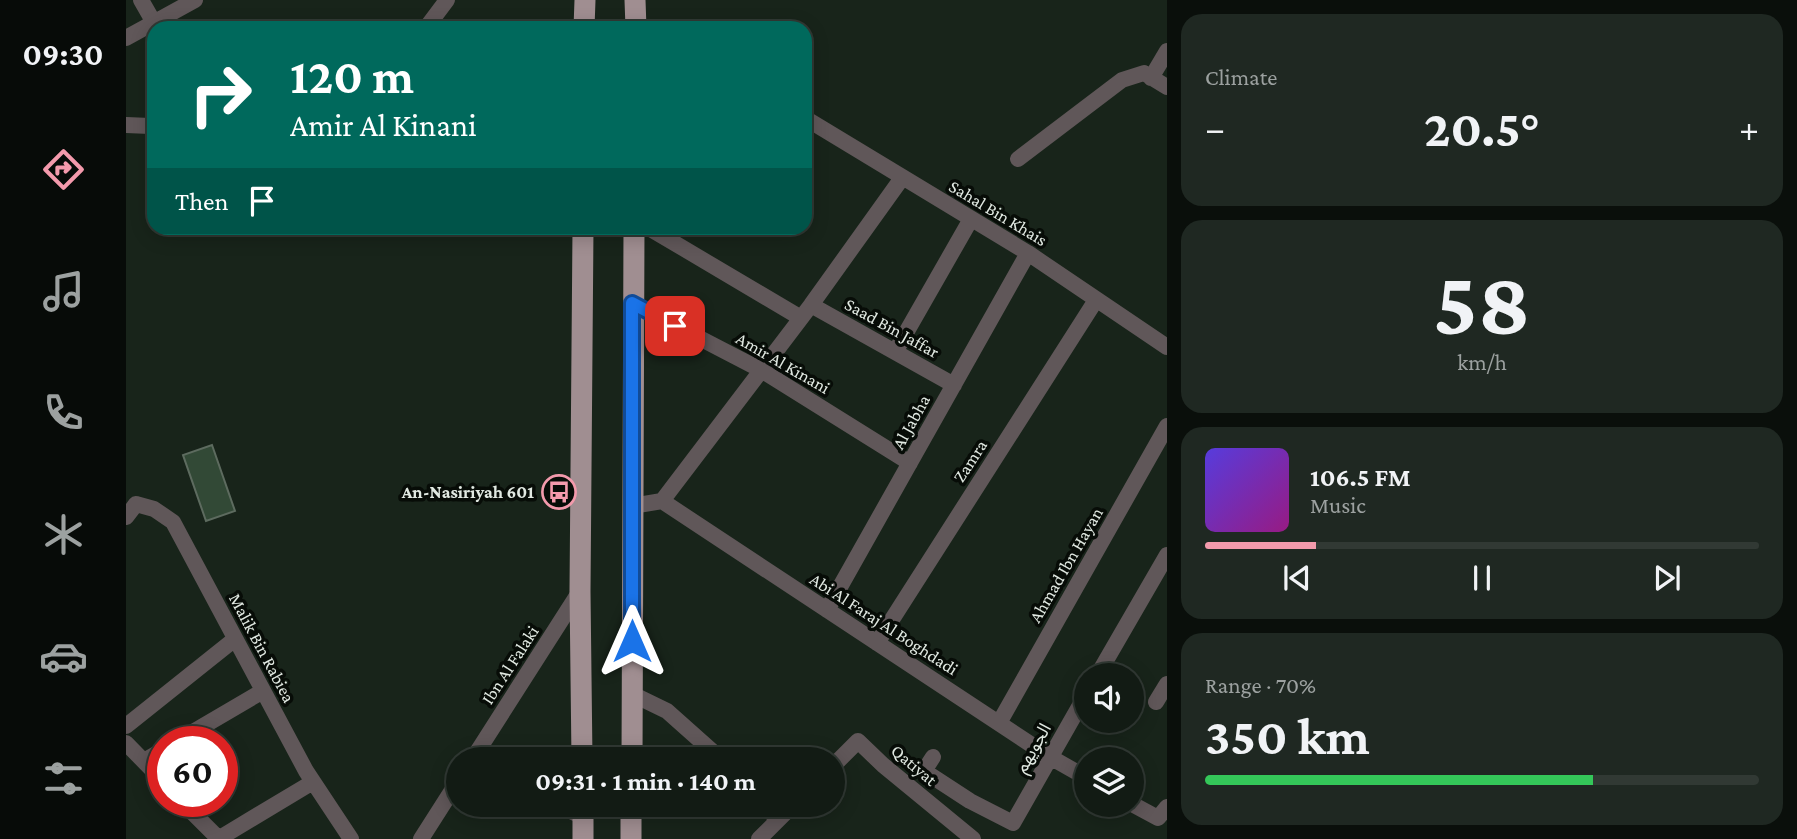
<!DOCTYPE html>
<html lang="en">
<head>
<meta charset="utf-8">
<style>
  :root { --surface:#121b14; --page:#1f2822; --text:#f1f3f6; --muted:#9ca1a0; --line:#313934; --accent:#f39aac }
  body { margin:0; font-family:"Crimson Pro","Noto Sans Arabic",serif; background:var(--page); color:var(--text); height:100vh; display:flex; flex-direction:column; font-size:26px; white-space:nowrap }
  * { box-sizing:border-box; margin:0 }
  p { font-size:23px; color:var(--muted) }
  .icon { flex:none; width:38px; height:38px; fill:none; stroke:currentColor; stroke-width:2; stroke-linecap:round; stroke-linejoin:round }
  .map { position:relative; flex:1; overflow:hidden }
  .sheet { display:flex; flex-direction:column; gap:14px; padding:14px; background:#0a0f0b; width:630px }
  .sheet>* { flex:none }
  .banner { position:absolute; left:21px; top:21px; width:665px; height:214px; border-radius:21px; box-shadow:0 4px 18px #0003,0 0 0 2px var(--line); background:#00695c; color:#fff; overflow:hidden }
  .tools { position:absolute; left:948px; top:663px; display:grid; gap:14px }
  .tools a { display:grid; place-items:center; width:70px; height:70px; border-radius:50%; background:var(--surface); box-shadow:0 4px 18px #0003,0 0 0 2px var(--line); font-size:35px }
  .speed { position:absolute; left:21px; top:726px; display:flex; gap:14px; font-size:35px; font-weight:700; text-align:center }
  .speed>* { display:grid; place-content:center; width:91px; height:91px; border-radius:50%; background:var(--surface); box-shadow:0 4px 18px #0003,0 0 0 2px var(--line); line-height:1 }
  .speed .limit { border:10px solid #d22; background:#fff; color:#111 }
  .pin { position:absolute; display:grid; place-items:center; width:60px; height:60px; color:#fff; margin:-30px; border-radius:14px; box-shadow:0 4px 10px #0006 }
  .me { position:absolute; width:77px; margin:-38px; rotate:0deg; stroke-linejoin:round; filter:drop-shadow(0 0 5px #0008) }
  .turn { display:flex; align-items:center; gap:24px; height:147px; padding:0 28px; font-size:32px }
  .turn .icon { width:91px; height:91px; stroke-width:2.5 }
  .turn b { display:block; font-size:49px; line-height:60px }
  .then { display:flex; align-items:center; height:66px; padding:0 28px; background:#0003; gap:14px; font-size:26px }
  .big { font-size:52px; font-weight:700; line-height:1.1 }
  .sheet .tile { flex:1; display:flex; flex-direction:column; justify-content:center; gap:10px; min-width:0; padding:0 24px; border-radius:21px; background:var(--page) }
  .sheet .dial { align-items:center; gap:0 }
  .dial b { font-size:91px; line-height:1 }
  .song { display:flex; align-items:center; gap:21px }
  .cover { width:84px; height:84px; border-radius:10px; background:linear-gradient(135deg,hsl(250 70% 55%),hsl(310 70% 35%)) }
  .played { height:7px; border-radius:4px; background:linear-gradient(90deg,var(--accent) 20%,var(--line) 20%) }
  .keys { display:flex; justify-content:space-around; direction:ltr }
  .heat { display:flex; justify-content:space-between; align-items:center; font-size:38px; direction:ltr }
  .charge { height:10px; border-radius:5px; background:linear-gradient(90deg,#34c759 70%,var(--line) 0) }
  .trip { position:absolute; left:320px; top:747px; width:399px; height:70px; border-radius:35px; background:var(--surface); box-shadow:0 4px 18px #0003,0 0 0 2px var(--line); font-weight:700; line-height:70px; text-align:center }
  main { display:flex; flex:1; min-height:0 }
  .tabs { display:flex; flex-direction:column; width:126px; justify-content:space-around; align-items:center; background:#070b08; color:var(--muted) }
  .tabs .icon { width:49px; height:49px }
  .tabs .active { color:var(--accent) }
  .tabs b { font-size:32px; color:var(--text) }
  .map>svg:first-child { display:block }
</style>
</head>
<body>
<main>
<nav class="tabs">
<b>09:30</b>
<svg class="icon active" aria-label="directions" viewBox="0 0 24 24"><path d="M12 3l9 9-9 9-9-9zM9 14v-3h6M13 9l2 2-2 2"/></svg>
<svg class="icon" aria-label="music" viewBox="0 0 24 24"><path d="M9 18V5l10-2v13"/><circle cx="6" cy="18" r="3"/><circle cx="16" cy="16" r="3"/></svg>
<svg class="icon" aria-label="phone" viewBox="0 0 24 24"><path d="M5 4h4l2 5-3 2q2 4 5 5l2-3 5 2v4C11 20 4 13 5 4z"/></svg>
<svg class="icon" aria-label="climate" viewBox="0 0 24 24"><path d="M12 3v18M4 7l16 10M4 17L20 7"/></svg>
<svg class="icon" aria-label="car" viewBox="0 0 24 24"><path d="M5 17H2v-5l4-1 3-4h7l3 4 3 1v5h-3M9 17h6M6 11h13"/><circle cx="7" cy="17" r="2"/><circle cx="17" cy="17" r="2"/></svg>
<svg class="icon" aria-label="filters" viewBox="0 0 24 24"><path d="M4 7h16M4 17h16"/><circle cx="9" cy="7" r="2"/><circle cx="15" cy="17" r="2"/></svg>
</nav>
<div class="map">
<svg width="1041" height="839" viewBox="0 0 1041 839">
  <rect width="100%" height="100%" fill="#18241a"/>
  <path fill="#324936" stroke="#5d6b5f" stroke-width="2" d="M86 445 109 511 80 521 57 455Z
    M429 476H438L437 507H429Z"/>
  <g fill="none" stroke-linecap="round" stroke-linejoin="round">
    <path stroke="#605759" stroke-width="16" d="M15 0 31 28
      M300 28 321 0
      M0 38 69 0
      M1025 78 1041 51
      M679 118 902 253 1041 347
      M0 125 24 126 28 123
      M892 159 996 80 1018 73 1041 87
      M523 228 675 318
      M506 303 635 370 784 463
      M685 305 828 385
      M769 352 845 219
      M536 501 924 757 961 778
      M506 506 536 501 685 305 776 178
      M0 517 10 504 28 509 47 522 180 771 225 839
      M701 610 902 253
      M751 643 970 300
      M971 676 1041 555
      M506 694 541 711 596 760
      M1030 702 1041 684
      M873 723 1041 426
      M0 726 109 639
      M50 742 137 691
      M0 743 37 781
      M807 757 798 771 844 801 887 823 961 693
      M346 760 454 591
      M18 761 37 750
      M707 766 732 741 757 765 847 839
      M56 802 93 839
      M1006 804 1032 818 1041 807
      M433 805 457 817
      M638 805 652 820
      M92 839 187 782
      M295 839 332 781
      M633 839 667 805"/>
    <path stroke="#a08e91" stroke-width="21" d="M509 0 510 28
      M458 28 459 0
      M456 760 454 591 457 228
      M506 760 508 228
      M457 805V839
      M505 839V805"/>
  </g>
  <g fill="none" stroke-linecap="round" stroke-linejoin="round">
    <g stroke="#114b97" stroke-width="18">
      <path id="route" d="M506 641V303L549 326"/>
    </g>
    <use href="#route" stroke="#1a73e8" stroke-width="12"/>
  </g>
  <defs>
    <g id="bus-ring" transform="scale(1.75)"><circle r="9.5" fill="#070c07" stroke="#f39aac" stroke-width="1.5"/><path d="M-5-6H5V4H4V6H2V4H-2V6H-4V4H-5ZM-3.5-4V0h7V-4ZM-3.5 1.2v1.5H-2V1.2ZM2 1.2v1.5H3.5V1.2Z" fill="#f39aac"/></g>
  </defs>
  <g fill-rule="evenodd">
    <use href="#bus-ring" x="433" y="492"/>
  </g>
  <g text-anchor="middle" stroke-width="7" stroke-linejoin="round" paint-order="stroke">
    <g font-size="18" fill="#e1e9e2" stroke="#070c07">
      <text transform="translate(872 213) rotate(31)" y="6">Sahal Bin Khais</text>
      <text transform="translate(766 328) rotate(29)" y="6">Saad Bin Jaffar</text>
      <text transform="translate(657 363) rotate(30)" y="6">Amir Al Kinani</text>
      <text transform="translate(785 422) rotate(-61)" y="6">Al Jabha</text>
      <text transform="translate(844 461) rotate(-57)" y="6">Zamra</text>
      <text transform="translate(940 565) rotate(-60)" y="6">Ahmad Ibn Hayan</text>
      <text transform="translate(758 624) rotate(33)" y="6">Abi Al Faraj Al Boghdadi</text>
      <text transform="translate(136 648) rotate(62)" y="6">Malik Bin Rabiea</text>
      <text transform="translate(384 665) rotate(-57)" y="6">Ibn Al Falaki</text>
      <text transform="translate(907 748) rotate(-60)" y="6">الجويهم</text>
      <text transform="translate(788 765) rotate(40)" y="6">Qatiyat</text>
    </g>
    <g font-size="18" font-weight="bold" fill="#e1e9e2" stroke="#070c07" text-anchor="end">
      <text x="408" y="498">An-Nasiriyah 601</text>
    </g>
  </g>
</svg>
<div class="tools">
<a><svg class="icon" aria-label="sound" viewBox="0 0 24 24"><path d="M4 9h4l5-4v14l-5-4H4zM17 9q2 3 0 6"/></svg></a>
<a><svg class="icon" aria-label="layers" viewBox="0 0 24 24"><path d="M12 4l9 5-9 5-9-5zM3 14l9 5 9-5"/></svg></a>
</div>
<div class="speed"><div class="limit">60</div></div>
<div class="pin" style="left:549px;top:326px;background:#d93025"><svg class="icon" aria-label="arrive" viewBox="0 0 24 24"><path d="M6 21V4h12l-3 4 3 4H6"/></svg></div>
<svg class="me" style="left:506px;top:641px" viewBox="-20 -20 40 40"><path d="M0-17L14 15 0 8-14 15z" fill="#1a73e8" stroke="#fff" stroke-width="4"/></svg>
<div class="trip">09:31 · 1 min · 140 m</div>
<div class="banner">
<div class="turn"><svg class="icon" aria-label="right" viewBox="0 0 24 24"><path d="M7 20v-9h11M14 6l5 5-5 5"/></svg><div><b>120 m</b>Amir Al Kinani</div></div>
<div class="then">Then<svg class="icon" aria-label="arrive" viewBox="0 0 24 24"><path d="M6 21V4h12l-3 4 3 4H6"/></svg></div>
</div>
</div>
<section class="sheet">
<div class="tile"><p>Climate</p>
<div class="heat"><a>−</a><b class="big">20.5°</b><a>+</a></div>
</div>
<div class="tile dial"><b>58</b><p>km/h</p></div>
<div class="tile">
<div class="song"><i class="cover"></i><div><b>106.5 FM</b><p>Music</p></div></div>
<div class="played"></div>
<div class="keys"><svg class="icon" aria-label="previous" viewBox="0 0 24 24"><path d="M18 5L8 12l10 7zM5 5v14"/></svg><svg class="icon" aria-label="pause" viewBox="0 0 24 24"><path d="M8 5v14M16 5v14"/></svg><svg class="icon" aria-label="next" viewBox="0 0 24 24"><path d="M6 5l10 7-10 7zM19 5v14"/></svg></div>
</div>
<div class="tile"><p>Range · 70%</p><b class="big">350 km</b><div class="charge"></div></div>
</section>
</main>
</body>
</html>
